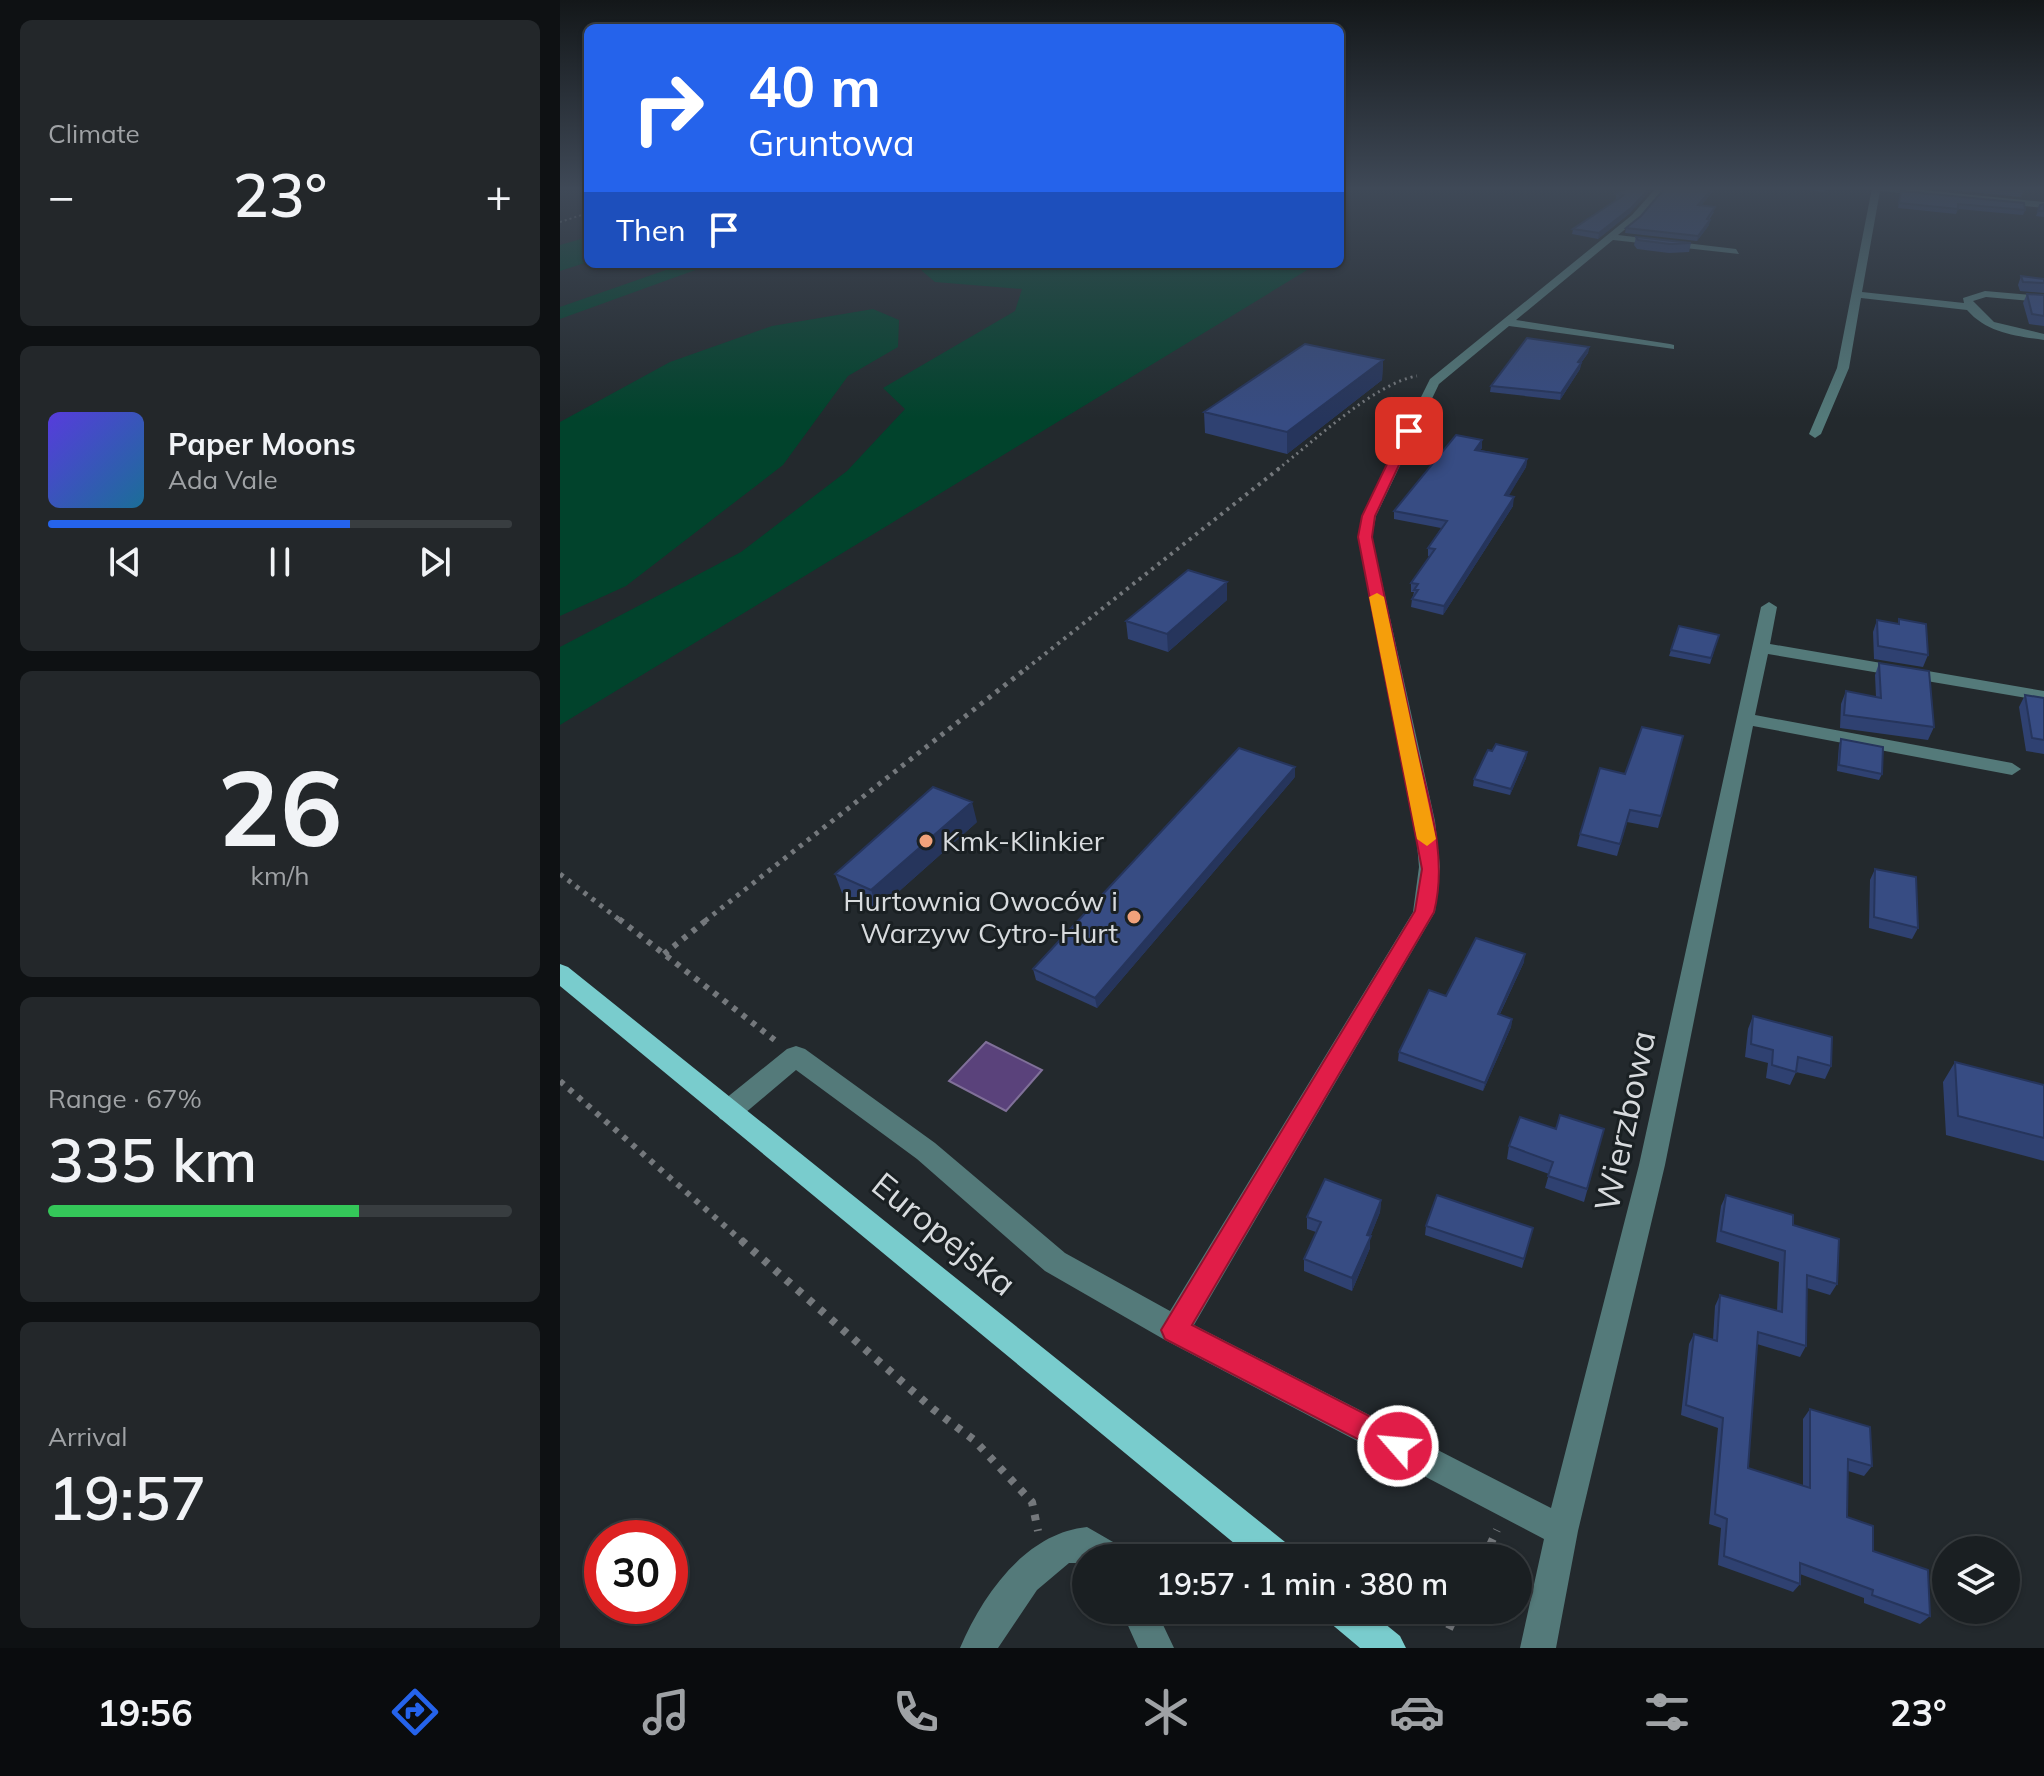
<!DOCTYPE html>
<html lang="en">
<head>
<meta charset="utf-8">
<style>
  :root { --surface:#1a1f22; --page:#23272a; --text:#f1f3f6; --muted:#9fa2a5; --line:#383d40; --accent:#2563eb }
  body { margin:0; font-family:Mulish,sans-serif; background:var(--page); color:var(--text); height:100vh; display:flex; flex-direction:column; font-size:30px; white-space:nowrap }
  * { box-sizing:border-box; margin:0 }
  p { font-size:26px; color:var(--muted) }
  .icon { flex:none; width:44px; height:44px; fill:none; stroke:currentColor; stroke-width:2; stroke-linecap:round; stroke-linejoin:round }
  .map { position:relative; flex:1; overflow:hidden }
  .sheet { display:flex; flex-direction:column; gap:20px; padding:20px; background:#0e1113; width:560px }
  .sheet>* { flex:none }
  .banner { position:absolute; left:24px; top:24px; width:760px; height:244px; border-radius:12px; box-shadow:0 2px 6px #0004,0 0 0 2px var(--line); background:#2563eb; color:#fff; overflow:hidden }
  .controls { position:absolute; left:1372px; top:1536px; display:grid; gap:16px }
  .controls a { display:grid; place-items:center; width:88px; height:88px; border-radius:50%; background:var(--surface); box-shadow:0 2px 6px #0004,0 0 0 2px var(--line); font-size:40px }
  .speed { position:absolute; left:24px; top:1520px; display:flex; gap:16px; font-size:40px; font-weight:700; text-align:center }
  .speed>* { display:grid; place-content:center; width:104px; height:104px; border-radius:50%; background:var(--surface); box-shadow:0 2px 6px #0004,0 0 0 2px var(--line); line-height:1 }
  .speed .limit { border:12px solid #d22; background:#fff; color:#111 }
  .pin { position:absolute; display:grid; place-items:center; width:68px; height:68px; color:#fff; margin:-34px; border-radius:16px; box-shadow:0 4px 12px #0006 }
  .me { position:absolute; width:88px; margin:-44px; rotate:297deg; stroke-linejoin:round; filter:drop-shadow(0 0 6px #0008) }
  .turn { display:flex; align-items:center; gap:28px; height:168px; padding:0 32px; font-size:36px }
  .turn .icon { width:104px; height:104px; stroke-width:2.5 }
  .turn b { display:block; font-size:56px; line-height:68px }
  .then { display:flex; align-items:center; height:76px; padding:0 32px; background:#0003; gap:16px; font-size:30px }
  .big { font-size:60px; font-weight:600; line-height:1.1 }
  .sheet .card { flex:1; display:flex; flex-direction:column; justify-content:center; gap:12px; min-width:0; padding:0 28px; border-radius:12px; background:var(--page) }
  .sheet .dial { align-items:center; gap:0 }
  .dial b { font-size:104px; line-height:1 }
  .song { display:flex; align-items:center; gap:24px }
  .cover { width:96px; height:96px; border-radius:12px; background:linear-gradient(135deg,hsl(250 70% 55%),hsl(200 70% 35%)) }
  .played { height:8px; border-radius:4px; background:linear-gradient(90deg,var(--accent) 65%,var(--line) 65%) }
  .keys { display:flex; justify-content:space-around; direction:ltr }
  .heat { display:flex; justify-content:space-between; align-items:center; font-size:44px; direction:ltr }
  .charge { height:12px; border-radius:6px; background:linear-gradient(90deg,#34c759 67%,var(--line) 0) }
  .trip { position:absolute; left:512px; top:1544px; width:460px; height:80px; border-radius:40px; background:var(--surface); box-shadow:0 2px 6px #0004,0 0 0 2px var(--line); font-weight:600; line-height:80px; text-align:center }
  .tabs { display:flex; height:128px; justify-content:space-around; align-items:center; background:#0a0c0e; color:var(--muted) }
  .tabs .icon { width:56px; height:56px }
  .tabs .current { color:var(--accent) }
  .tabs b { font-size:36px; color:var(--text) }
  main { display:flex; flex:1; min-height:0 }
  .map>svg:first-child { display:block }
</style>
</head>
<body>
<main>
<section class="sheet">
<div class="card"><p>Climate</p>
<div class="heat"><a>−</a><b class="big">23°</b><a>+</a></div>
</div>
<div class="card">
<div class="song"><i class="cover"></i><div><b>Paper Moons</b><p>Ada Vale</p></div></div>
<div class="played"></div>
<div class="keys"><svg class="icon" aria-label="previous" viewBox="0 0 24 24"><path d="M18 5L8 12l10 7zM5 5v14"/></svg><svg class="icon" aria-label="pause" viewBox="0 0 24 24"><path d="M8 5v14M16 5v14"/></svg><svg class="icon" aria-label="next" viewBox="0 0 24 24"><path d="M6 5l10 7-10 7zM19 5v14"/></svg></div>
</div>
<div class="card dial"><b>26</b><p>km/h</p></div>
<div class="card"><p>Range · 67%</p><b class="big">335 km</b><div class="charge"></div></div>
<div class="card"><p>Arrival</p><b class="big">19:57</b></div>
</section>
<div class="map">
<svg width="1484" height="1648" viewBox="0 0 1484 1648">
  <rect width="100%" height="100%" fill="#23292d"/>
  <path fill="#01432c" d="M28 237V262L0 271V245Z
    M123 264H152L0 319V307Z
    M361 264H757L0 725V647L181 552 287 471 345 409 323 388 455 311 462 289 375 282 362 271Z
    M313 309 339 320 338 347 288 376 223 465 66 586 0 616V422L110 362 212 326Z"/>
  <path fill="#5a427b" stroke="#807099" stroke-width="2" d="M426 1042 482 1070 446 1111 389 1081Z"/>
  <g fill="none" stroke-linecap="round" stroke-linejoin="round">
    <path stroke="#74787c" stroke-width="2" stroke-dasharray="2 3" stroke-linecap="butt" d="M0 222 28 213"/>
    <path stroke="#74787c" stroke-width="3" stroke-dasharray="2 4" stroke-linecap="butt" d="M718 469C753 442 815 383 857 376"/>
    <path stroke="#74787c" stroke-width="4" stroke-dasharray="3 5" stroke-linecap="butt" d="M466 669 721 467"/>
    <path stroke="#74787c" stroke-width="5" stroke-dasharray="4 6" stroke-linecap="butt" d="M0 874 61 921
      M145 921 468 667"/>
    <path stroke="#74787c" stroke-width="6" stroke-dasharray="5 7" stroke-linecap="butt" d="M59 919 216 1041
      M104 954 148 919
      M0 1081 183 1242"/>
    <path stroke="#74787c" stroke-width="8" stroke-dasharray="6 9" stroke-linecap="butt" d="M181 1240 373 1409 414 1440 472 1502 478 1531
      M924 1558 937 1530
      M889 1629 898 1610"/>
    <path fill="#547a7a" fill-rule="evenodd" d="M1096 188H1104L1078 219 1058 235 1176 249 1179 254 1053 240 956 320 1110 344 1114 345V349L949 326 879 384 816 516 812 537 875 821 880 867 875 912 634 1325 991 1508 1079 1165 1201 607 1209 602 1217 607 1210 644 1484 691V701L1208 654 1195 715 1452 763 1461 769 1452 775 1193 726 1105 1165 1018 1531 996 1648H960L984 1539 605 1340 485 1271 357 1159 236 1070 178 1119 169 1122 160 1119 156 1111 160 1103 227 1049 236 1046 245 1049 375 1143 505 1253 610 1311 853 912 859 867 855 821 798 537 802 516 870 379 1072 215Z
      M1312 188H1342L1484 202V208L1320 191 1302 292 1404 303 1403 298 1425 291 1484 296V302L1426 297 1413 301 1434 322 1484 334V340C1456 336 1427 333 1407 310L1301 298 1289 368 1261 434 1255 438 1249 434 1277 368Z
      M527 1527 560 1546 565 1558H526V1563H509L477 1590 438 1648H400C423 1594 466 1533 527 1527Z
      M561 1610H596L614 1648H578Z"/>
    <path fill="#79cccd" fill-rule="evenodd" d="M0 964 8 967 730 1546 735 1558H692L0 986Z
      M764 1610H808L840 1636 846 1648H800L769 1622Z"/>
  </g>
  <path fill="#2f4171" d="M1068 188 1070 213 1038 239 1012 234 1013 229 1058 199H1056V194Z
    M1105 188H1156L1141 205 1154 212 1149 220V225L1137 241 1065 233 1066 228 1081 216Z
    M1226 188H1267L1265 192Z
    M1370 188H1462L1463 192 1461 197Z
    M1341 191 1465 210 1463 215 1398 209 1396 214 1338 208Z
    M1484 204V217L1476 216 1480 205Z
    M1076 237 1131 243 1129 252 1109 253 1077 249 1074 245Z
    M1461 276 1484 279V293L1460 291 1458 285Z
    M1467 294 1484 295V326L1469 324 1463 303Z
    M1029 347 1028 353 1021 363 1020 369 1000 400 930 392 931 386Z
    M823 360 822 380 727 454 645 433 644 412Z
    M922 440V448L920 450 967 459 966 467 948 496 953 506 883 615 851 607 852 599 854 592H851V583L870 557 868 556V548L881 528 834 519V511Z
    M667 600 608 652 568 639 566 621Z
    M1339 619 1368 655 1363 667 1314 659 1313 632 1317 620 1338 624Z
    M1159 635 1150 664 1109 656 1111 650Z
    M1319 663 1374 727 1368 740 1280 728 1281 704 1286 691 1316 697 1315 675Z
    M1465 695 1484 698V754L1466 751 1459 707Z
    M1123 736 1098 828 1067 822 1057 856 1017 846 1020 834 1065 774Z
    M1281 739 1322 774 1319 780 1277 771 1279 745Z
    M932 751 967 752 966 758 950 795 913 786 914 779Z
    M735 777 537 1008 476 980 473 969Z
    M417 822 318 910 282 893 275 874Z
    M1315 869 1358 928 1352 939 1309 928 1310 880Z
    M964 962 940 1014 952 1019 951 1027 923 1091 838 1061 839 1052 886 996Z
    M1193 1016 1271 1066 1265 1079 1236 1072 1230 1085 1206 1078 1208 1063 1185 1057 1188 1029Z
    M1395 1062 1484 1085V1161L1386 1135 1383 1082Z
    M996 1129H1044L1024 1202 985 1188 989 1174 947 1159 949 1146Z
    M1166 1195 1233 1225 1277 1284 1270 1295 1247 1288 1246 1346 1240 1357 1197 1344 1188 1468 1243 1486V1419L1250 1409 1312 1466 1304 1476 1288 1471 1287 1517 1313 1551 1370 1616 1360 1624 1304 1603V1598L1240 1574V1584L1233 1592 1158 1565 1161 1528 1149 1524 1158 1428 1121 1415 1129 1344 1134 1334 1153 1340 1155 1306 1160 1295 1217 1311 1219 1262 1156 1242 1161 1206Z
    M821 1200 820 1212 810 1237V1248L792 1291 744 1271V1259L756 1232 747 1229V1217Z
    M866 1226 973 1228 962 1268 865 1235Z"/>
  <path fill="#26355c" d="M1090 188H1093L1070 213 1038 239 1039 233Z
    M1153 188H1156L1137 210 1138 205Z
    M1150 220 1149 225 1137 241 1138 236Z
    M1029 347 1028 353 1017 368 1018 362Z
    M823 360 822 380 727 454V432Z
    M1021 363 1020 369 1000 400 1001 393Z
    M922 440V448L914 458 915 450Z
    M967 459 966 467 944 504 945 495Z
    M954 497 953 506 883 615 884 606Z
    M667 582V600L608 652 607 634Z
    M967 752 966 758 950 795 951 789Z
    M735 767V777L537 1008 535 998Z
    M412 802 417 822 318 910 311 890Z
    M965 954 964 962 936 1022 938 1014Z
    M952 1019 951 1027 923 1091 925 1083Z
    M821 1200 820 1212 810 1237V1248L792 1291V1278L807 1235Z"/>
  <path fill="#374c83" stroke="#26355c" stroke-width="2" d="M1068 188H1090L1071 208 1039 233 1013 229 1064 195 1056 194Z
    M1105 188H1153L1138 205 1155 207 1147 219 1150 220 1138 236 1066 228 1081 216Z
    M1423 188H1462L1463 192Z
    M1341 191 1464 203 1465 210 1398 204V209L1339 203Z
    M1484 204V211H1478L1480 205Z
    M1076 237 1131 243 1110 244 1078 240Z
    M1461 276 1484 279V283L1463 282Z
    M1467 294 1484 295V316L1472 314Z
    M967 338 1029 347 1018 362 1021 363 1001 393 931 386Z
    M745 344 823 360 727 432 644 412Z
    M896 435 922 440 915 450 967 459 945 495 954 497 884 606 852 599 858 590H854L858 584 851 583 875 549 868 548 887 521 834 511Z
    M628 570 667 582 607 634 566 621Z
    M1339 619 1366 624 1368 655 1318 646 1317 620 1339 624Z
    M1119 626 1159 635 1151 658 1111 650Z
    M1319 663 1369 671 1374 727 1284 715 1286 691 1321 698Z
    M1465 695 1484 698V740L1472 738Z
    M1082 727 1123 736 1101 816 1070 810 1060 844 1020 834 1040 768 1065 774Z
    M1281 739 1323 747 1322 774 1279 765Z
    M936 744 967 752 951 789 914 779 925 756 928 750 932 751Z
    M679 748 735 767 535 998 473 969Z
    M373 787 412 802 311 890 275 874Z
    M1315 869 1356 877 1358 928 1314 917Z
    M916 938 965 954 938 1014 952 1019 925 1083 839 1052 869 990 886 996Z
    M1193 1016 1272 1037 1271 1066 1238 1057 1236 1072 1212 1065 1213 1050 1191 1044Z
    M1395 1062 1484 1085V1138L1398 1116Z
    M1000 1115 1044 1129 1027 1189 988 1176 993 1162 949 1146 960 1117 996 1129Z
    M765 1179 821 1200 807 1235 811 1236 792 1278 744 1259 761 1222 747 1217Z
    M877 1195 973 1228 964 1259 866 1226Z
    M1166 1195 1233 1215V1225L1279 1239 1277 1284 1247 1275 1246 1346 1198 1332 1188 1468 1250 1488V1409L1310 1427 1312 1466 1288 1459 1287 1517 1313 1526V1551L1368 1570 1370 1616 1312 1595 1313 1590 1240 1563V1584L1164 1556 1167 1519 1155 1514 1163 1418 1126 1405 1134 1334 1157 1341 1160 1295 1222 1312 1225 1251 1161 1231Z"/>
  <linearGradient id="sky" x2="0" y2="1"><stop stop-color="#131719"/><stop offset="0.45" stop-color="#3f4957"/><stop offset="1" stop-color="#3f4957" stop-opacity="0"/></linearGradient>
  <rect width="1484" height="419" fill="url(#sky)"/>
  <path fill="#e11d48" stroke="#92132f" stroke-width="2" d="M849 427 855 431 815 516 812 537C826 603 840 670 854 736 866 793 889 854 874 912L632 1325 848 1436 853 1446 848 1456 838 1460 605 1339 601 1330 855 911 862 869 798 537 802 516 843 431Z"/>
  <path fill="#f59e0b" d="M817 593 824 597 876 839 867 846 857 839 809 597Z"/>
  <g fill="#f1a27b" stroke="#1a2023" stroke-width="3">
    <circle cx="366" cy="841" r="8"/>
    <circle cx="574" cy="917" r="8"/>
  </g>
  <g text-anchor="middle" stroke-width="6" stroke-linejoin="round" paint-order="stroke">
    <g font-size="28" fill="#d8dbde" stroke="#1a2023" text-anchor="start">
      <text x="382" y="851">Kmk-Klinkier</text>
      <text x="558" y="911" text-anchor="end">Hurtownia Owoców i<tspan x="558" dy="32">Warzyw Cytro-Hurt</tspan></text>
    </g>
    <g font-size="34" fill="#d8dbde" stroke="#1a2023">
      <text transform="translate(1065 1121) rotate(-78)" y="12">Wierzbowa</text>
      <text transform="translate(384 1234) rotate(39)" y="12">Europejska</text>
    </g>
  </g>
</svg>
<div class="controls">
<a><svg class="icon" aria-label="layers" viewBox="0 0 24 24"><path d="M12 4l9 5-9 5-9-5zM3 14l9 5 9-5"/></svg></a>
</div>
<div class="speed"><div class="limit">30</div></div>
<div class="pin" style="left:849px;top:431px;background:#d93025"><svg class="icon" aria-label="arrive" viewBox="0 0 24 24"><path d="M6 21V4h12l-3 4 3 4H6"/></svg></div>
<svg class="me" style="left:838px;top:1446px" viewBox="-20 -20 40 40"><circle r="17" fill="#e11d48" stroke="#fff" stroke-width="3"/><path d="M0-11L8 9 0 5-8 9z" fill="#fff"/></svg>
<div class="trip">19:57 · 1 min · 380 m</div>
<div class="banner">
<div class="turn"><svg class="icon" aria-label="right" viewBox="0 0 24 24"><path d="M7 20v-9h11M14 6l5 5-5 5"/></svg><div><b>40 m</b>Gruntowa</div></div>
<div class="then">Then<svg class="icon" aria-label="arrive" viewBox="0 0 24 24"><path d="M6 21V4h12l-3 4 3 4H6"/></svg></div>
</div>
</div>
</main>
<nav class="tabs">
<b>19:56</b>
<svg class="icon current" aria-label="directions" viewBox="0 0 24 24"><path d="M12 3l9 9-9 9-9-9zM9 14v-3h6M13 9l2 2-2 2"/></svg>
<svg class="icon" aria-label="music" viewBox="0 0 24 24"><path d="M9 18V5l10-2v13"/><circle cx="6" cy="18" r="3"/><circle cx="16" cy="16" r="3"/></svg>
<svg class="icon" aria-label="phone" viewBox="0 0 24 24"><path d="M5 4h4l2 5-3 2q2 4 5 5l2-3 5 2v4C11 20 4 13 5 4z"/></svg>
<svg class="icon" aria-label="climate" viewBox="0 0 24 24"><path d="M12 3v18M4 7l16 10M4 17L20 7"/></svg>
<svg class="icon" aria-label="car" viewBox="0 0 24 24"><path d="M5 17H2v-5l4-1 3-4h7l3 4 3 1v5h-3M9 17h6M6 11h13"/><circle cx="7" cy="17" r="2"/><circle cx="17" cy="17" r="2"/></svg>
<svg class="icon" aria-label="filters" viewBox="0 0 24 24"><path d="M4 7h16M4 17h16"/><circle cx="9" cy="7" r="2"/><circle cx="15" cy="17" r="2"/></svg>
<b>23°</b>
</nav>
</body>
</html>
